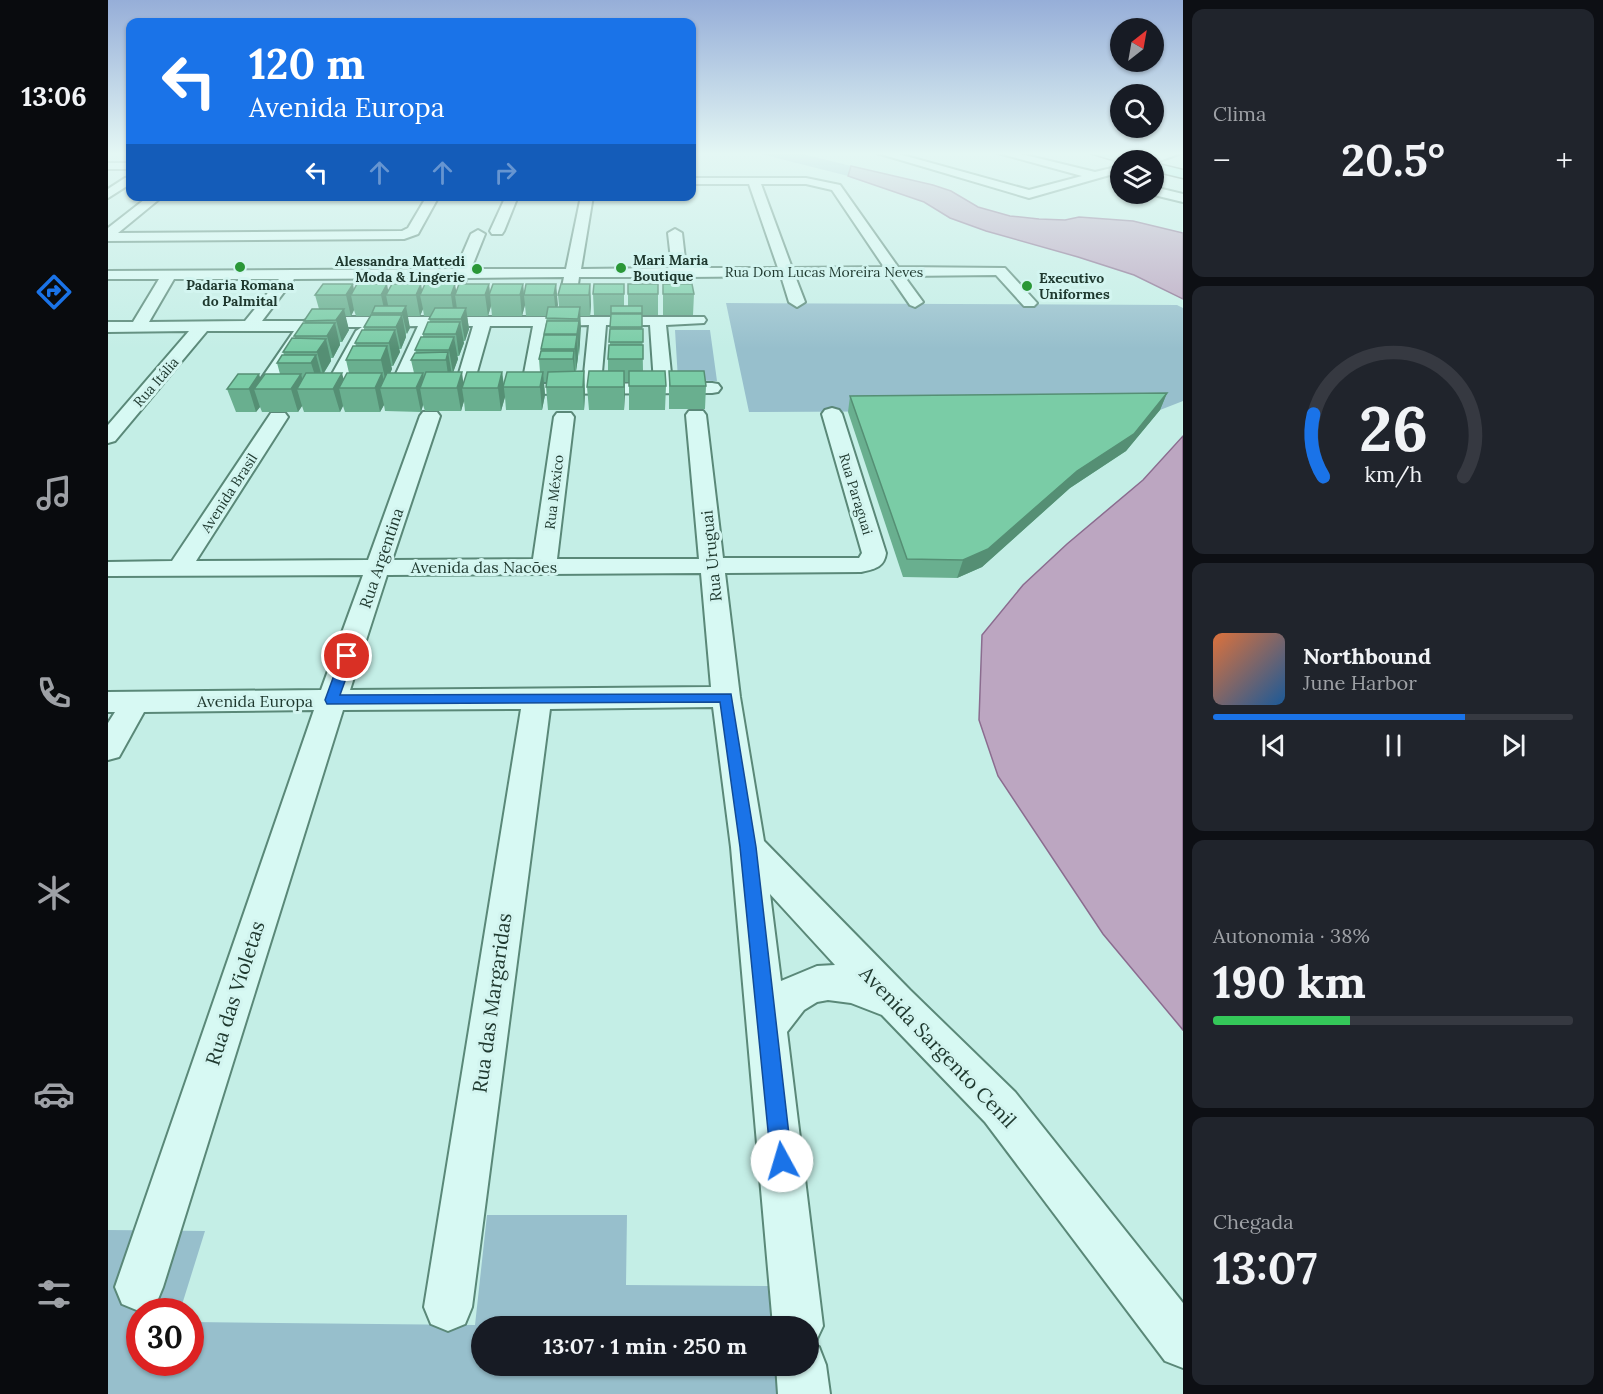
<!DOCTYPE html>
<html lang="pt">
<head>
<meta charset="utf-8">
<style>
  :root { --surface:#171b24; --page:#20242c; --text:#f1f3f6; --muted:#9ea1a6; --line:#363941; --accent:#1a73e8 }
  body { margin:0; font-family:Lora,serif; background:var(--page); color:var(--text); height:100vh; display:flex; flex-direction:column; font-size:22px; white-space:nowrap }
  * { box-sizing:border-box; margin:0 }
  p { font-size:20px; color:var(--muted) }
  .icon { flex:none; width:33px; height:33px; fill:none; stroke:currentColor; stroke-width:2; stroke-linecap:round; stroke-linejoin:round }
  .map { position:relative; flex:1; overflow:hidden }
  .side { display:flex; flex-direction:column; gap:9px; padding:9px; background:#0d0f14; width:420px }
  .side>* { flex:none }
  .banner { position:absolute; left:18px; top:18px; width:570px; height:183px; border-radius:12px; box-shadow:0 2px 4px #0004; background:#1a73e8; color:#fff; overflow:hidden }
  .needle { width:39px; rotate:31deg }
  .controls { position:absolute; left:1002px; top:18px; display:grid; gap:12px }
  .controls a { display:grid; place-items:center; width:54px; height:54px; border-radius:50%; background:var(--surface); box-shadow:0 2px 4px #0004; font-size:30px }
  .speed { position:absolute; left:18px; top:1298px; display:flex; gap:12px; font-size:30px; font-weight:700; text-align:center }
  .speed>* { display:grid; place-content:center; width:78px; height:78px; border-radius:50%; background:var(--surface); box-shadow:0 2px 4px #0004; line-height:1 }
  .speed .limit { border:9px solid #d22; background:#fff; color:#111 }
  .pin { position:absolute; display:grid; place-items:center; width:51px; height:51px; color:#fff; margin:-26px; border:3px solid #fff; border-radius:50%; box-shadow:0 2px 6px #0007 }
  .me { position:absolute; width:66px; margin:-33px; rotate:354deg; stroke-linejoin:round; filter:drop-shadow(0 0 4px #0008) }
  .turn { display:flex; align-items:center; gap:21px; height:126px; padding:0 24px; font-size:27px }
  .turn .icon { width:78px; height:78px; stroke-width:2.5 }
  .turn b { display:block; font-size:42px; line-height:51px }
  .lanes { display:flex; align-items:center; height:57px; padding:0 24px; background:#0003; justify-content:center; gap:30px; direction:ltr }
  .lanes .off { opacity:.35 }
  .big { font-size:45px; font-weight:700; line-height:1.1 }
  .side .widget { flex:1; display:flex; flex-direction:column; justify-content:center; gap:9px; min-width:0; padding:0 21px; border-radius:12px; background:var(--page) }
  .side .dial { align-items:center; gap:0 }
  .dial svg { height:156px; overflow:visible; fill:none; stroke:var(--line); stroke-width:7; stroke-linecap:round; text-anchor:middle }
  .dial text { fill:var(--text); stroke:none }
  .song { display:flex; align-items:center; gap:18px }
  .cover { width:72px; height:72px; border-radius:9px; background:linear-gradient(135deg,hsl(20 70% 55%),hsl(210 70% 35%)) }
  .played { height:6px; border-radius:3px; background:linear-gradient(90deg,var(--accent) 70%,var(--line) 70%) }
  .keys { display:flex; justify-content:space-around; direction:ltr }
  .heat { display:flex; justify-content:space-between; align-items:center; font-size:33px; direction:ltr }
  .charge { height:9px; border-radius:4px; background:linear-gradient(90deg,#34c759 38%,var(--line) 0) }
  .trip { position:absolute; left:363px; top:1316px; width:348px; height:60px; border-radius:30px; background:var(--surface); box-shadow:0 2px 4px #0004; font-weight:700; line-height:60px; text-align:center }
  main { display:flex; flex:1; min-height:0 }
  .dock { display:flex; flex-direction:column; width:108px; justify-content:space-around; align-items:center; background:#090b0e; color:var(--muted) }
  .dock .icon { width:42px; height:42px }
  .dock .selected { color:var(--accent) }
  .dock b { font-size:27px; color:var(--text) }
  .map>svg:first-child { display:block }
</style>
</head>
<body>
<main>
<nav class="dock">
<b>13:06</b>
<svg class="icon selected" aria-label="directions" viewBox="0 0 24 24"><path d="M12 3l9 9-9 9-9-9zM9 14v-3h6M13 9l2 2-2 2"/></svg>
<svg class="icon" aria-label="music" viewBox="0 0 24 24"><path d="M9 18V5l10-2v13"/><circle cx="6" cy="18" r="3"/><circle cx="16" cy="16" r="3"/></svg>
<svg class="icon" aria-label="phone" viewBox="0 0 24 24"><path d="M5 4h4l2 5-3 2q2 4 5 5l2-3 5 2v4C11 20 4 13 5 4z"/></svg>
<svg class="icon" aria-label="climate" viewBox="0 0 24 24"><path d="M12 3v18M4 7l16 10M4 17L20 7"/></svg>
<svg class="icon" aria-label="car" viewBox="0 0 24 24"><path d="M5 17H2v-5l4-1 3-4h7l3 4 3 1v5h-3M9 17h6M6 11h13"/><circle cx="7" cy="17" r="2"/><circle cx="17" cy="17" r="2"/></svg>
<svg class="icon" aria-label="filters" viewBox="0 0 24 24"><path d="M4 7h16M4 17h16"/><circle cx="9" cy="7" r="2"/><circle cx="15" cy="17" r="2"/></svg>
</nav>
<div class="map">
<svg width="1075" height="1394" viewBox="0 0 1075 1394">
  <rect width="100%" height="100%" fill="#c4eee6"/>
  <path fill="#97bfcc" d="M649 153H691L743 166 740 176Z
    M618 303 1069 305 1075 308V401L1052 410 641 412Z
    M567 330H602L609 381 570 380Z
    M379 1215H519L518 1285 663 1286 666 1326H374V1365H670L672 1394H0V1230L97 1231 72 1311H32V1362H82L83 1322 367 1325Z"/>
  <path fill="#bca6c1" stroke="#8b6c8f" stroke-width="1.5" d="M743 166 825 185 843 191 870 207 902 216 931 219 957 220 971 217 1025 221 1075 233V299L1026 275 970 257 878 231 842 218 816 202 740 176Z
    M1075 436V1030L995 934 890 776 871 720 874 635 915 585 959 544 1035 480Z"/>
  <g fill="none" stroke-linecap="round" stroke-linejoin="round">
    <g stroke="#5a8878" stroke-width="4">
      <path id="minor" d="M769 153H787L921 190 974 176 890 153H909L987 172 1012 166V172L921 198Z
        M1055 153H1073L1046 163V160H1038Z
        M0 163H22V169H0Z
        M22 177V184L0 198V189L17 178Z
        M584 178H698L732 185 790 267 897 268 929 303 926 306H916L888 275 796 276 815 302 807 307 802 305 782 276H687L697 302 689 307 681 302 673 276 580 277 582 290 574 295 566 290 565 277H471L469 292 461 297 453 292 456 277 359 278 352 293 347 295 339 290 345 278 186 279 154 321H196L208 317H596L598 320 596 323 558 325 564 383H604L610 384 613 388 610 392 604 393 391 394 388 390 391 386 414 384 425 326H382L364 390 361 394H349L346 390 365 326H326L298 391 296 395H282L280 391 310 326 258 327 264 331 232 392 230 396H216L214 392 248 331 254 327H210L204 329 168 384 187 388 189 392 187 396C172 400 158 398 149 385L186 331H99L7 441 0 443V425L81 331 0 332V322H25L51 279H0V271L348 269 363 234 370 230 377 234 363 269H458L473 196H485L473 269 564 268 560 233 567 229 574 233 578 268H670L641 184H584ZM653 184H698L724 190 776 267 684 268ZM66 279H171L137 321 41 322ZM481 325 475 384H432L441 326ZM498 325H542L546 383 493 384Z
        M1046 187 1075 194V202L1042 194H1046Z
        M41 196H55L10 233 294 231 300 228 319 196H331L310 234 296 239 0 241V228Z
        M398 196H410L396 231 394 234H384L382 231Z
        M724 408 731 410 734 414 778 553C776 568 766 569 753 572L617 573 632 697 656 841 802 990 907 1092 1075 1303V1368L1057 1361 877 1122 774 1015 743 1003 720 1000 709 1002 696 1010 679 1032 715 1326 707 1343 705 1345 711 1347 718 1365 722 1394H670L668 1365H700V1326H665L623 847 605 707 442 709 364 1307 357 1324 340 1331 323 1324 316 1307 413 709 235 710 55 1287 48 1304 31 1311 14 1304 7 1287 206 710 36 712 11 757 0 760V723L7 712H0V692L213 690 255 575 0 576V562L64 561 163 413H177L180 417 88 561 260 560 312 416 315 412H329L332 416 284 560 425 559 446 417 449 413H463L466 417 449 559H591L578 415 581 411H595L598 415 615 558H751L754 553 714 414 717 410ZM593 573 603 687 242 690 279 575ZM662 894 727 965 709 966 673 981Z"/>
    </g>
    <g stroke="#2e5646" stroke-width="3">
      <path id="major" d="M982 153H1006L1023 157 1025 160 1012 162Z
        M1046 163 1075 170V178L1046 171Z"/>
    </g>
    <use href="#minor" fill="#d7f9f3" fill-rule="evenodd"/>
    <use href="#major" fill="#9cf1e0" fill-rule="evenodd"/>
  </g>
  <path fill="#69af8f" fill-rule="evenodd" d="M381 284 382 293 415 284 417 305 414 316H384L383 306 380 316H359L361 329 357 341H355L356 343 351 356H349L350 359 345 372 355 382 394 372 396 385 432 372 431 359 436 335 439 316H418L416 295 448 284 449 307H451L450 295 482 284 483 305 482 316H472V343L468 371H476L477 394 476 410H440L438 387 439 382H436L437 395 434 410H398L397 397 393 411H357L356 401 353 411H317L315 405 313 412 277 411 276 405 272 412H237L235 406 232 412H196L194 406 190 412H154L152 407 148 412H128L119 389 172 374 169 363 176 355 175 352 187 338 186 336 197 323 196 321 211 309 207 295 246 290 348 291ZM315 309 316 316H323L321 319 322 322 315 334V337L307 350 308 353 303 360 306 373H282L284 369 283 366H285L292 352 291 349H293L298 337V334L302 328 299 316H312ZM246 310 248 316H262L256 327V330L247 343 248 346 238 360 241 373 235 379 216 373 223 361V358H225L232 345V342H234L241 330 237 316H243Z
    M516 284V306H520V284L550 294V315H534L535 371 558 386 557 410H521V382H517L516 410H481L479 387 500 371V359L502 345V315H486L485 294Z
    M555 284 586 294 585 315H555Z
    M561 371 598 386 597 409H561Z
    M1059 393 1052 410 1018 451 962 488 874 567 849 578 795 577 740 412 742 396Z"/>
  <path fill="#558f74" d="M245 284 247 295H243L246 310 243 316 238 295Z
    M279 284 281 295H278L281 310 277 313 273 295Z
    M313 284 315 295H312L315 309 312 316 308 295Z
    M347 284 349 295H347L349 309 346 316 343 295Z
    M381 284 383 306 380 316 377 295Z
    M415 284 417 305 414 316 412 295Z
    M448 284 450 305 448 316 446 295Z
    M482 284 483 305 482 316 481 295Z
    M298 306 302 328 299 334 294 313Z
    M472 307 473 328 471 356 469 334Z
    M358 308 361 329 357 341 353 319Z
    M236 309 241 330 234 342 228 320Z
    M294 315 298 337 293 349 288 327Z
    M352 322 356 343 351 356 348 334Z
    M227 323 232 345 225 358 219 336Z
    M287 330 292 352 285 366 281 343Z
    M469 335 470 358 468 371 467 349Z
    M346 337 350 359 345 373 341 350Z
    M218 339 223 361 215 374 209 352Z
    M279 346 284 369 278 383 273 360Z
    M466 351 467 374V382L465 359Z
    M340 352 344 375 341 383 338 360Z
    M208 355 214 377 210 385 203 363Z
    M476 371 477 394 476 410 475 387Z
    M516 371 517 394 516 410Z
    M354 372 356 388H354L356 401 353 411 349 388Z
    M394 372 397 397 393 411 390 388Z
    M435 372 437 395 434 410 432 387Z
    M234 373 238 388H231L235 406 232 412 225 389Z
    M274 373 278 388H272L276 405 272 412 267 388Z
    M315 373 317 388H312L315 405 313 412 308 388Z
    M151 374 156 389H146L152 407 148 412 141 389Z
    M193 374 197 389H189L194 406 190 412 183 389Z
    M1059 393 1052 410 1018 451 962 488 874 567 849 578 855 560Z"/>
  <path fill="#7acca6" stroke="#558f74" stroke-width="1.5" d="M215 284H245L238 295H207Z
    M249 284H279L273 295H243Z
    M284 284H313L308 295H278Z
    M317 284H347L343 295H312Z
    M351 284H381L377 295H347Z
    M385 284H415L412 295H381Z
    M418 284H448L446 295H416Z
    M453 284H482L481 295H450Z
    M486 284H516V294H485Z
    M520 284H550V294H520Z
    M555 284H584L586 294H555Z
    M267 306H298L294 313H264Z
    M503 306H534V313H503Z
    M440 307H472L470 319 438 318Z
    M327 308H358L353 319H321Z
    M204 309H236L228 320 196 321Z
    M503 314H534V327H502Z
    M263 315H294L288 327H256Z
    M439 321H471L469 334H436Z
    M320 322H352L348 334H315Z
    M195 323H227L219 336H186Z
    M502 329H535V342H501Z
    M254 330H287L281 343H247Z
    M436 335H469L467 349H433Z
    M313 337H346L341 350H307Z
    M184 338 218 339 209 352H175Z
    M501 345H535V359H500Z
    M245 346H279L273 360H238Z
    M433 351H466L465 359H431Z
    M340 352 338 360H303L307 353Z
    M174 355H208L203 363H169Z
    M476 371 475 387H438L440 372Z
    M481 371H516V387H479Z
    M521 371H557L558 386H521Z
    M561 371H596L598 386H562Z
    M318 372H354L349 388H312Z
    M359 372H394L390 388H354Z
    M399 372H435L432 387H395Z
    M198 373H234L225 389H189Z
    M239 373H274L267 388H231Z
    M279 373H315L308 388H272Z
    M130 374H151L141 389H119Z
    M157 374H193L183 389H146Z
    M1059 393 1026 434 969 471 880 549 855 560 799 559 742 396Z"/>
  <linearGradient id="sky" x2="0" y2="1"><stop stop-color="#96aed8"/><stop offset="0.44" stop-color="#e4f7f4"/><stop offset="1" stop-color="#e4f7f4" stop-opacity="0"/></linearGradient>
  <rect width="1075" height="349" fill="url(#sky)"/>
  <path fill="#1a73e8" stroke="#114b97" stroke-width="1.5" d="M239 652 246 656 232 695 623 694 648 847 684 1161 681 1168 674 1171 666 1168 663 1161 632 847 612 702 219 704 217 700 233 656Z"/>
  <g fill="#2a9737" stroke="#d3f5f0" stroke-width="2">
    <circle cx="132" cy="267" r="6"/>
    <circle cx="513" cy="268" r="6"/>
    <circle cx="369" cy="269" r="6"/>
    <circle cx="919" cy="286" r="6"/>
  </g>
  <g text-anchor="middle" stroke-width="6" stroke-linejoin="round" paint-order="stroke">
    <g font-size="14" font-weight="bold" fill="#1e382e" stroke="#d3f5f0" text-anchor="start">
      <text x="525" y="265">Mari Maria<tspan x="525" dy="16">Boutique</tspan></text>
      <text x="357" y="266" text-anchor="end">Alessandra Mattedi<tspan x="357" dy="16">Moda &amp; Lingerie</tspan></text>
      <text x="931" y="283">Executivo<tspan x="931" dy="16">Uniformes</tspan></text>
      <text x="132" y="290" text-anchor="middle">Padaria Romana<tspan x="132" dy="16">do Palmital</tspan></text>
    </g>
    <g font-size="14" fill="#1e382e" stroke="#d3f5f0">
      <text x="716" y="277">Rua Dom Lucas Moreira Neves</text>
      <text transform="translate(48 382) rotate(-49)" y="5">Rua Itália</text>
      <text transform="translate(446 492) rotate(-83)" y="5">Rua México</text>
      <text transform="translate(121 493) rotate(-57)" y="5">Avenida Brasil</text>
      <text transform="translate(748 494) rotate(73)" y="5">Rua Paraguai</text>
    </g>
    <g font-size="16" fill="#1e382e" stroke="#d3f5f0">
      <text transform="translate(603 556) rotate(-96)" y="6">Rua Uruguai</text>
      <text transform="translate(273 558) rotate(-71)" y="6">Rua Argentina</text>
      <text x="376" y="573">Avenida das Nacões</text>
      <text x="147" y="707">Avenida Europa</text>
    </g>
    <g font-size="20" fill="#1e382e" stroke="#d3f5f0">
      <text transform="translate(127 993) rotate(-72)" y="7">Rua das Violetas</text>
      <text transform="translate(384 1003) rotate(-82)" y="7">Rua das Margaridas</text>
      <text transform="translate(830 1047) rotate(46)" y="7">Avenida Sargento Cenil</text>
    </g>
  </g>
</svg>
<div class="controls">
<a><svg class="needle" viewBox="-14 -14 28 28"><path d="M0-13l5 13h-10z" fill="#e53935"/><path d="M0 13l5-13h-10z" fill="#9ea1a6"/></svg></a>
<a><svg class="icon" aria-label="search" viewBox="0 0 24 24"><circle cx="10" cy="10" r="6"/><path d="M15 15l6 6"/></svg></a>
<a><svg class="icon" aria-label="layers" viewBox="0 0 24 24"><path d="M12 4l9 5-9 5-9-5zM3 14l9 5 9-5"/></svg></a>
</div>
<div class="speed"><div class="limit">30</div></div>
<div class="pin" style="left:239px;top:656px;background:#d93025"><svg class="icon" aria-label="arrive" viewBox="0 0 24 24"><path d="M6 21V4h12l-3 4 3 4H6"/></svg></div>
<svg class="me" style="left:674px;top:1161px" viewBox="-20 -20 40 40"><circle r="19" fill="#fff"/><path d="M0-13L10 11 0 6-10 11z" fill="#1a73e8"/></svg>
<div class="trip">13:07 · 1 min · 250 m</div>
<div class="banner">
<div class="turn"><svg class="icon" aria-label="left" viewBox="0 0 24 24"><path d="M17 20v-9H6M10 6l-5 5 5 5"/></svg><div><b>120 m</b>Avenida Europa</div></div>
<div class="lanes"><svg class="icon" aria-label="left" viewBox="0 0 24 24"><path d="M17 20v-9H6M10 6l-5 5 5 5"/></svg><svg class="icon off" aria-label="ahead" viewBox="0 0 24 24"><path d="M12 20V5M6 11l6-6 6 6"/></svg><svg class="icon off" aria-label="ahead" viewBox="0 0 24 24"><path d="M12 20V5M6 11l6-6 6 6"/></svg><svg class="icon off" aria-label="right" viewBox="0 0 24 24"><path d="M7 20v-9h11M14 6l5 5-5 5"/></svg></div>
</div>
</div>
<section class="side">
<div class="widget"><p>Clima</p>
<div class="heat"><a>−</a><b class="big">20.5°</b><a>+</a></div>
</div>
<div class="widget dial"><svg viewBox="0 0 100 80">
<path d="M14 69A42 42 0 1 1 86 69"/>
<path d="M14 69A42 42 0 0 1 9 37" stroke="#1a73e8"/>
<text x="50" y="56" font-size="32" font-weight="700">26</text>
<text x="50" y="72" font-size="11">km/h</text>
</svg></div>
<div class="widget">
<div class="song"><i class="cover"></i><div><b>Northbound</b><p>June Harbor</p></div></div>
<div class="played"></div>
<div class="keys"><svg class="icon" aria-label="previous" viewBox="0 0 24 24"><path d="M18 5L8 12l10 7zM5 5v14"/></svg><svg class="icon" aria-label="pause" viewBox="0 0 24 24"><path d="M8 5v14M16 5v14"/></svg><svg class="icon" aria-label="next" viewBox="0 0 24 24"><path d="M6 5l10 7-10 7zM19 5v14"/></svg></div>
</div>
<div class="widget"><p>Autonomia · 38%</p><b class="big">190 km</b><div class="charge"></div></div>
<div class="widget"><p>Chegada</p><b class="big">13:07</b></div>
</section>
</main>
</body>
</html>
